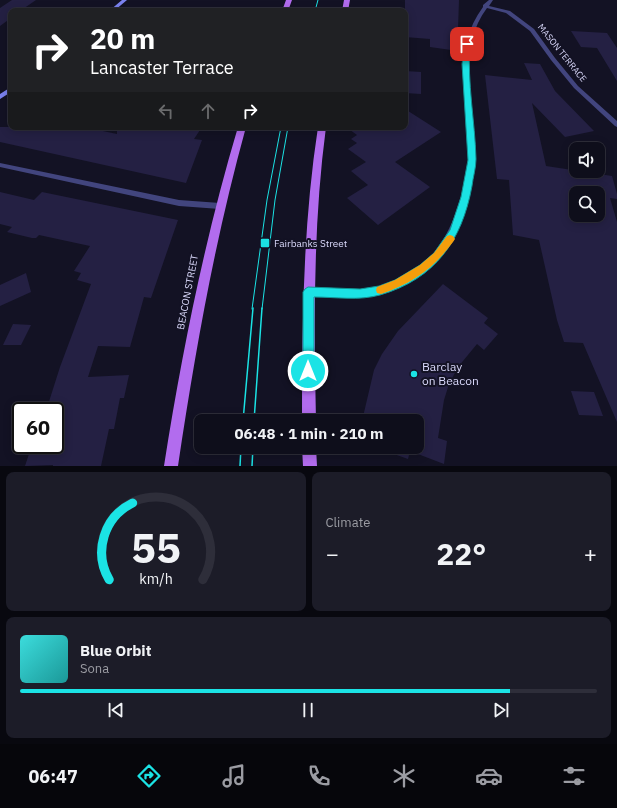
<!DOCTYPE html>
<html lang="en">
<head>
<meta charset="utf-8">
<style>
  :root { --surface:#0e0e1b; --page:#1c1c28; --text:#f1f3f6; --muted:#9b9ca3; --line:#2e2e3a; --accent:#1be3e5 }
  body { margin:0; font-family:"IBM Plex Sans",sans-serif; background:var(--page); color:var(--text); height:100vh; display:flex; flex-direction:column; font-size:15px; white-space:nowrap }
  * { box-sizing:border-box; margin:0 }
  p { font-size:13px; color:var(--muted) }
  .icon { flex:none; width:22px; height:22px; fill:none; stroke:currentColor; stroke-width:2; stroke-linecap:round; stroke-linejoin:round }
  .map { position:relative; height:466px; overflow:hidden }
  .drawer { display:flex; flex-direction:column; gap:6px; padding:6px; background:#08080f; flex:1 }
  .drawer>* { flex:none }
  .hud { position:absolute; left:8px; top:8px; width:400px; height:122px; border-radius:8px; box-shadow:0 2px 10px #0003,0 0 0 1px var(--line); background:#202124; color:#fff; overflow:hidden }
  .fabs { position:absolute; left:569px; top:142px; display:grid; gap:8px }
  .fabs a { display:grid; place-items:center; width:36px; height:36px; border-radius:8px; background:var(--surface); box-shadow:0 2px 10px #0003,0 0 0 1px var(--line); font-size:20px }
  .speed { position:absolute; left:12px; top:402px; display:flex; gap:8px; font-size:20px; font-weight:700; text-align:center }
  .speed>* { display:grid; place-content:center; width:52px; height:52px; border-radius:50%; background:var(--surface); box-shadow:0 2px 10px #0003,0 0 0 1px var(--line); line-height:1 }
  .speed .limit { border:2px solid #111; border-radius:6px; background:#fff; color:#111 }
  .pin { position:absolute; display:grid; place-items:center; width:34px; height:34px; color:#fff; margin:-17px; border-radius:8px; box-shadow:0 2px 6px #0006 }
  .me { position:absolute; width:44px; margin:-22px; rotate:0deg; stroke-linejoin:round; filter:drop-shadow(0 0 3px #0008) }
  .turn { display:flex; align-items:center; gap:14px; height:84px; padding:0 16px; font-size:18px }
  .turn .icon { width:52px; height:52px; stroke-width:2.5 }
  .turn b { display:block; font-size:28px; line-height:34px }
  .lanes { display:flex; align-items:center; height:38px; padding:0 16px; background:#0003; justify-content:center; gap:20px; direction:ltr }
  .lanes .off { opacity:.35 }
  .big { font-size:30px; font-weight:700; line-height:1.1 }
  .drawer .widget { flex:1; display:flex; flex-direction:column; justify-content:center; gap:6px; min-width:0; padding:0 14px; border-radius:8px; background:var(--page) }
  .drawer .dial { align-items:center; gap:0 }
  .dial svg { height:104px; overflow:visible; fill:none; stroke:var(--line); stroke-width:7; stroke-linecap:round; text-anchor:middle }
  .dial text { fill:var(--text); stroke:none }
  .song { display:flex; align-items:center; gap:12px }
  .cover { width:48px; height:48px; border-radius:6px; background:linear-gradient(135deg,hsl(180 70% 55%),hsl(180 70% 35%)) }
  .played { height:4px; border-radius:2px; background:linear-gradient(90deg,var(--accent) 85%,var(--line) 85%) }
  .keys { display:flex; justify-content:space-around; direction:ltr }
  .heat { display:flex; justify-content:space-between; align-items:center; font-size:22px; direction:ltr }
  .drawer .tiles { flex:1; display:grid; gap:6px; grid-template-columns:1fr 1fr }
  .widget:last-child { grid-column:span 2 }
  .trip { position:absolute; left:194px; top:414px; width:230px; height:40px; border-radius:8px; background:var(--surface); box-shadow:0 2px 10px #0003,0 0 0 1px var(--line); font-weight:700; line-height:40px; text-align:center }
  .dock { display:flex; height:64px; justify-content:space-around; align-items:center; background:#06060b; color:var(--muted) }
  .dock .icon { width:28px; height:28px }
  .dock .active { color:var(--accent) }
  .dock b { font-size:18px; color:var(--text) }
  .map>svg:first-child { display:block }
</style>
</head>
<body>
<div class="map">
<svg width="617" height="466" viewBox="0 0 617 466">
  <rect width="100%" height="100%" fill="#131224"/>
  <path fill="#242043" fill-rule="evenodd" d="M12 0H36L20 11H11V18L0 26V8Z
    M405 0H459L458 29H456V32H455V40L452 39 451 50 430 47V39L405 37Z
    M571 31 607 33 617 48V81L597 48 581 47Z
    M524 63 540 64 555 91 594 131 565 137 532 103 546 166 612 176 617 194V199L610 198 617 222V422L583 343 564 342 557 320 539 240 513 235 509 180 497 179 485 75 532 80ZM576 193H598V215H576Z
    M405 71 421 72V94L405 93Z
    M405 109 441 132 395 162 430 187 378 225 347 198 368 185 351 171 366 162 348 149 357 143 351 139 357 135 346 127H405Z
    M0 127H84L117 134V127H202L194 139 202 140 186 183 0 142Z
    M0 192 34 200 42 192 178 220 151 298 144 297 130 347 98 346 88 377 129 375 124 398H120L114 429H109L101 466H53V465L25 466 32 445H55V411H46L60 367 91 284 77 280 81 273 74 271 90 246 39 235 36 238H32L7 232 12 227 0 224Z
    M26 273 31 292 0 306V285Z
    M443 284 488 318 484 323 498 334 484 350 477 344 458 367 449 384 444 400 438 438 447 441 444 464 410 451 408 459 380 449V447H417V421H362L374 370 382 354 398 331Z
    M13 324 31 325 21 345H3Z
    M571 391 594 392 603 416 579 415Z"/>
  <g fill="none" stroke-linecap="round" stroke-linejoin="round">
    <path fill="#42457e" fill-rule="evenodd" d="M489 0H493L489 6 510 11 534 29 555 58 578 86 617 121V127L615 126 574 88 551 60 530 31 506 13 487 8C455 51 474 106 476 155 476 169 472 183 469 197 458 239 435 276 392 290 370 298 349 298 326 297 319 297 311 297 305 295L304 292 305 289 308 288C331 289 355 293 378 287 425 276 449 241 461 196 465 182 469 169 469 154 468 104 450 51 483 7V5Z
      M0 163 179 200 220 203 224 206 220 209 179 206 0 167Z"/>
    <path fill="#7b82f0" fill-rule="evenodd" d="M122 0H127L114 11H109Z
      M11 87V92L0 99V94Z"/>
    <path fill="#b26cee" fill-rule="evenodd" d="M286 0H292L288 11H282Z
      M344 0H350L348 11H342Z
      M238 127H246C215 239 195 352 178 466H164C182 351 205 238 238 127Z
      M318 127H326C313 225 314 322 316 421H302C302 322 303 225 318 127Z
      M302 447H316L317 466H303Z"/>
    <path stroke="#1be3e5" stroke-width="1" d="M315 11 318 0
      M252 309 267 200 281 127
      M262 309 275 200 288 127"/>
    <path stroke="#1be3e5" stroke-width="1.5" d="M243 421 253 308
      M254 421 262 308
      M240 466 241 447
      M252 466 253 447"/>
  </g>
  <path fill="#1be3e5" stroke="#129495" d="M465 43 470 44C467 83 475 121 476 159 476 168 473 177 472 186 462 241 435 279 380 295 359 301 335 297 314 297V371L312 375 308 377 304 375 303 371V292L305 289 308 287 360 289 379 286 395 280 420 265 434 253 450 230 461 197 468 160 462 64Z"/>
  <path fill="#f59e0b" d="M450 235 453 236 455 239 453 242C433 269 413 283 381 294L377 293 376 290 377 287 395 280 420 265 434 253 447 236Z"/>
  <g fill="#1be3e5" stroke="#131224" stroke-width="1.5">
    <rect x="260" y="238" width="10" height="10" rx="2"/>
    <circle cx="414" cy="374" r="4"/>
  </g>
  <g text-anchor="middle" stroke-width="4" stroke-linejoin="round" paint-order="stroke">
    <g font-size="9" fill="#dad9fb" stroke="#131224">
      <text transform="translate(562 53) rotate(51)" y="3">MASON TERRACE</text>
    </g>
    <g font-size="10" fill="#dad9fb" stroke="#131224" text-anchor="start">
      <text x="274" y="247">Fairbanks Street</text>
    </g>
    <g font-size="10" fill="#dad9fb" stroke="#131224">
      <text transform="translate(187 292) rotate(-79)" y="4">BEACON STREET</text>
    </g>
    <g font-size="12" fill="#dad9fb" stroke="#131224" text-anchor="start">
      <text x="422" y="371">Barclay<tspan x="422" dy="14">on Beacon</tspan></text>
    </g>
  </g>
</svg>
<div class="fabs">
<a><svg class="icon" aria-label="sound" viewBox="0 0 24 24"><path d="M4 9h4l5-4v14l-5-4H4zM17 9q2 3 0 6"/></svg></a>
<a><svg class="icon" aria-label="search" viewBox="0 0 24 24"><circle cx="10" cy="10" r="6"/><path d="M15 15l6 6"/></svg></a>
</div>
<div class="speed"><div class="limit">60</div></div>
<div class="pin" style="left:467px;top:44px;background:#d93025"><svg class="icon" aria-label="arrive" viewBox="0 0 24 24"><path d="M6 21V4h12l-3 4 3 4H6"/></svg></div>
<svg class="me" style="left:308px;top:371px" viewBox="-20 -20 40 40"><circle r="17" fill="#1be3e5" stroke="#fff" stroke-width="3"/><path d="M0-11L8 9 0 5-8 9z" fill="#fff"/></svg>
<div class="trip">06:48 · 1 min · 210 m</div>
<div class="hud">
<div class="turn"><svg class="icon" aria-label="right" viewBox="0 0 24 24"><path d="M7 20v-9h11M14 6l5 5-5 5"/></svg><div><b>20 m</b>Lancaster Terrace</div></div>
<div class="lanes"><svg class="icon off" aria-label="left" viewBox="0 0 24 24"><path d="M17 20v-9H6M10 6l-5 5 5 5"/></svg><svg class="icon off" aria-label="ahead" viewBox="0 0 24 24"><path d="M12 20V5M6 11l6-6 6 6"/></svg><svg class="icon" aria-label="right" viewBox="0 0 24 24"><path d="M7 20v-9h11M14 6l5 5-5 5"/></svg></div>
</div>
</div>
<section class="drawer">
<div class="tiles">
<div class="widget dial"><svg viewBox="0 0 100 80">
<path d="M14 69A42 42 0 1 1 86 69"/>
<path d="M14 69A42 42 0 0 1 32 10" stroke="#1be3e5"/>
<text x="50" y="56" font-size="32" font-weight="700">55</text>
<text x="50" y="72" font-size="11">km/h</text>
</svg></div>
<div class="widget"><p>Climate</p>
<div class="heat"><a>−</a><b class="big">22°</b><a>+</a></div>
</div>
<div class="widget">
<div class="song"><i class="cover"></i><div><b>Blue Orbit</b><p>Sona</p></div></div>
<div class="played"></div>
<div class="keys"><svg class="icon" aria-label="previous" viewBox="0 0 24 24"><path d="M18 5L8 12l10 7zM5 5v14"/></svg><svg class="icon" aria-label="pause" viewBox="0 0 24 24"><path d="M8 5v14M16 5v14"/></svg><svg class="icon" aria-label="next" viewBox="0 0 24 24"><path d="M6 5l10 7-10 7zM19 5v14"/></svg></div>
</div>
</div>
</section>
<nav class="dock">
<b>06:47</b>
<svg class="icon active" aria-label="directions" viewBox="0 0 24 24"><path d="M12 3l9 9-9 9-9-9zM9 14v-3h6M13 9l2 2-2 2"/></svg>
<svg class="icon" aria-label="music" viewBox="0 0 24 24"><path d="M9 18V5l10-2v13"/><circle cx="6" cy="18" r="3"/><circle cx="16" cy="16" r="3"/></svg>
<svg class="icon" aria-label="phone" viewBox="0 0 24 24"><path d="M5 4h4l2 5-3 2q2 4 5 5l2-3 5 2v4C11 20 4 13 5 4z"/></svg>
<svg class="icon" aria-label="climate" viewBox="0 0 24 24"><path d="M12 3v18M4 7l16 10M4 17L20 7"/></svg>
<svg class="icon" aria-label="car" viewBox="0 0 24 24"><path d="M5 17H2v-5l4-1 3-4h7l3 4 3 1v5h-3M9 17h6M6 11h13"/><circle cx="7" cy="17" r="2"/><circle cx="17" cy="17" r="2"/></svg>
<svg class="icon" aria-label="filters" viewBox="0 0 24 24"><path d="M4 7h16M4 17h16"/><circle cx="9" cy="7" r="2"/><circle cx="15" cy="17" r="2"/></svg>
</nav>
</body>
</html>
